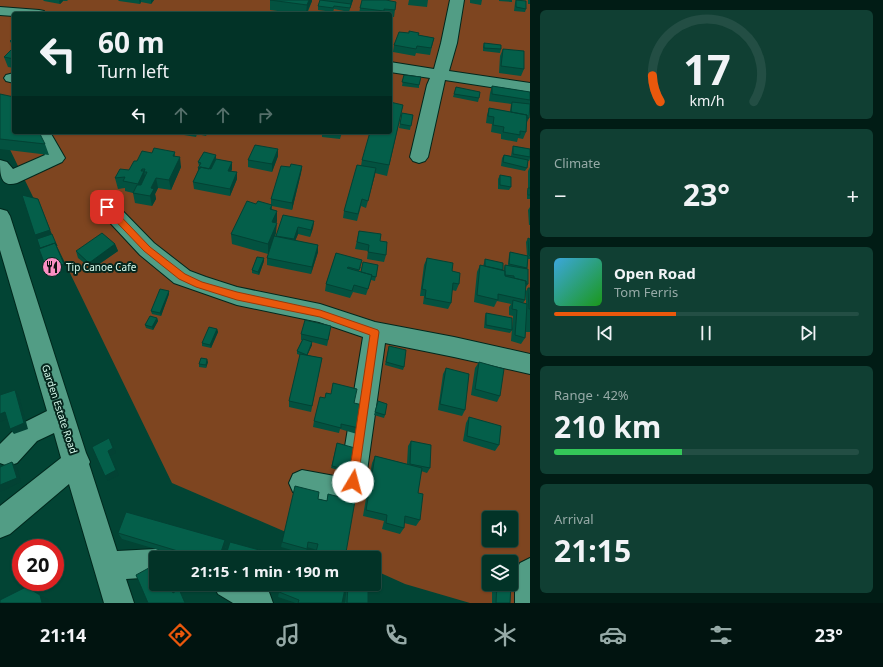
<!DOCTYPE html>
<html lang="en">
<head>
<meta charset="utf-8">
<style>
  :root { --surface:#023327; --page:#103f33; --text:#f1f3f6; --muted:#96aaa7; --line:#234e44; --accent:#ea580c }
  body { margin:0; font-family:"Noto Sans",sans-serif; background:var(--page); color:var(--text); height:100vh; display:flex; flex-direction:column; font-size:15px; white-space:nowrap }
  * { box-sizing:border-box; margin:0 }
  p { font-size:13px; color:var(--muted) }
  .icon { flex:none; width:22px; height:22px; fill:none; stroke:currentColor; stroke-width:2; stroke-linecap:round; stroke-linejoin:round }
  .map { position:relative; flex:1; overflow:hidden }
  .details { display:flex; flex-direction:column; gap:10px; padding:10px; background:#011c15; width:353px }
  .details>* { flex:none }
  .guide { position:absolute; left:12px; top:12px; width:380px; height:122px; border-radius:4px; box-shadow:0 1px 3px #0004,0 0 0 1px var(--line); background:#023327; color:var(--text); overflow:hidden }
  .tools { position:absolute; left:482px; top:511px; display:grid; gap:8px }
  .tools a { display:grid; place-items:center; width:36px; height:36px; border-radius:4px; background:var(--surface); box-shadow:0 1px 3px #0004,0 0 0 1px var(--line); font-size:20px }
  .speed { position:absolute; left:12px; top:539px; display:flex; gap:8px; font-size:20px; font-weight:700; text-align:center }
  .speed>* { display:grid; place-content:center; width:52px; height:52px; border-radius:50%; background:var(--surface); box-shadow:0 1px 3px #0004,0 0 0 1px var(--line); line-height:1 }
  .speed .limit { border:6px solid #d22; background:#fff; color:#111 }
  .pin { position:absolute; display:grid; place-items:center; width:34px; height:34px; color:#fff; margin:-17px; border-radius:8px; box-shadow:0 2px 6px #0006 }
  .me { position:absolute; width:44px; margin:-22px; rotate:8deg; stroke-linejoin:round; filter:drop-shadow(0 0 3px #0008) }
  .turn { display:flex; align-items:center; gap:14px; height:84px; padding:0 20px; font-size:18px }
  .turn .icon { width:52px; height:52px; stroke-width:2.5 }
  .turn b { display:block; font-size:28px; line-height:34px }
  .lanes { display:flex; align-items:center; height:38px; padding:0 20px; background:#0003; justify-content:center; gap:20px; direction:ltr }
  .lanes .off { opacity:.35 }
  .big { font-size:30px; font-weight:700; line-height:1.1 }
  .details .tile { flex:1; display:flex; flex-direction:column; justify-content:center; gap:6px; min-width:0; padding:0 14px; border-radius:6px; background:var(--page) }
  .details .dial { align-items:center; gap:0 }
  .dial svg { height:104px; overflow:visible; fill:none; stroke:var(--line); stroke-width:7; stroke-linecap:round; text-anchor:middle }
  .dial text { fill:var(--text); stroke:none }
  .song { display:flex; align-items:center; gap:12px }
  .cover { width:48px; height:48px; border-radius:6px; background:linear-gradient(135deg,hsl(200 70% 55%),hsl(120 70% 35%)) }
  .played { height:4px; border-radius:2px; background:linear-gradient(90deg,var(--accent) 40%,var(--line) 40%) }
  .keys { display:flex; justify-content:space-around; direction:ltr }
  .heat { display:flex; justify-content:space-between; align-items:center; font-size:22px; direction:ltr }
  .charge { height:6px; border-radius:3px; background:linear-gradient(90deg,#34c759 42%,var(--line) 0) }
  .trip { position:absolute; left:149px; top:551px; width:232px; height:40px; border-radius:4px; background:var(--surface); box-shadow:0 1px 3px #0004,0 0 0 1px var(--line); font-weight:700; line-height:40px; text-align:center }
  .tab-bar { display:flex; height:64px; justify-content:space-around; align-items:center; background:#011410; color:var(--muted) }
  .tab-bar .icon { width:28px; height:28px }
  .tab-bar .selected { color:var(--accent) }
  .tab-bar b { font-size:18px; color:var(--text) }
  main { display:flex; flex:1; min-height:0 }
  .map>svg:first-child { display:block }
</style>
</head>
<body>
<main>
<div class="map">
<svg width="530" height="603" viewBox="0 0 530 603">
  <rect width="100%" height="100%" fill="#024434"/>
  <path fill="#7e4520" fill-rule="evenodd" d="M0 0H530V603H470L405 584 374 570V558H346L172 483 0 129ZM14 14H390V132H14ZM489 518H511V540H489ZM489 562H511V584H489Z"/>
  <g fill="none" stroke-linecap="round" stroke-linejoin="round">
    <g stroke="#00281d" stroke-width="2">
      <path id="minor" d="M450 0H464L457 43 449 71 530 83V93L445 80 428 157 425 161 419 163 413 161 410 157 427 85 430 78 390 72V62L434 69 441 43Z
        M0 7 39 10 44 11 46 14H14V16L0 15Z
        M14 73V83L6 81 4 78 6 75Z
        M32 132H50L65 158 62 162 17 183C0 188 0 174 0 160L7 162 13 169 45 155Z
        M107 200 114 202 154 243 190 271 206 277 237 287 320 304 375 322 454 337 530 354V374L454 357 385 343 365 485 360 498 344 504 302 496 293 492 289 483 293 474 302 470 340 477 363 337 319 322 237 305 174 283 140 255 100 212 97 207 100 202Z
        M0 209 7 211 10 216 86 453 90 462 89 464 117 551 156 549 166 553 168 558H156V577L126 579 134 603H104L69 484 10 534 0 538V506L61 458 54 433 37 441 17 463 8 466 0 463V444L19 425 47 411 0 250Z
        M530 558V603H515V573L520 563Z
        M213 584H257L269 592 273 603H233L218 594Z"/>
    </g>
    <use href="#minor" fill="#529d85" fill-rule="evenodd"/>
  </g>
  <path fill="#035240" d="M43 0H68L67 1H63L60 4 44 1Z
    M118 0H154L151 4 141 2 140 4 119 1Z
    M270 0 312 1 307 14H300L270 10Z
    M321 0H353L349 12 334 9 333 12 318 10V6Z
    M409 0H428L427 7 408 5Z
    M470 0H482L481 5 470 3Z
    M499 0H512V2L499 1Z
    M516 0 526 9 525 12 514 11 515 3Z
    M528 0H530V4H528Z
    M396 2 394 17H390V14H359L360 8Z
    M418 35 434 38 430 55 416 53 415 56 393 52 394 45Z
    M14 38V68L8 67 4 57 13 48 10 41Z
    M484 43 501 49 500 53 483 51V47Z
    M503 49 524 69 521 76 499 73 500 56Z
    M404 75 419 85V88L402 86Z
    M492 86 530 92V107L529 118 527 122 526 132 523 139 518 138 517 142 501 139V134L491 132 492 124 486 123 487 115 489 108 510 112 511 104 489 101 490 93Z
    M456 87 479 98 478 102 453 97Z
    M0 94 45 144 49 155 0 149Z
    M403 105 387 176 375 173 366 208 361 206 357 221 343 218 344 211 361 166 362 160Z
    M402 113 413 115 410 130 399 128Z
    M178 132H208L206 136 197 134 196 137 178 134Z
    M316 132H342L340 139 322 137V135L316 134Z
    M513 146 530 149V159L529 161H528L527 168 525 171 501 166 502 158 504 155 511 156 512 150Z
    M175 152V156L181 167 171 190 158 188 155 194 156 199 152 206 135 203 133 193 125 191V188L118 189 115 178 129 170 137 161 152 153Z
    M216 155V159L232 162V169L231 171 237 179 230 196 194 189 193 182 198 171V168L199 166 198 162Z
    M278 156 272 172 248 167V160Z
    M302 166 301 173 292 210 272 206V210L277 221 276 223V233L275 236 314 221 313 228 310 237 298 234 295 241 318 245V252L311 274 267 265V258L271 246 268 254 232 244 231 234 256 204 271 205V199L290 167Z
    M530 167V199H527V191L528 188V171Z
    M500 175 511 187 509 190 498 189V179Z
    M530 207V225H529L528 210Z
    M359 231 380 241 386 255 384 262 367 259 368 251 355 249Z
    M528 238 530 239V259H528L527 269 528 284 526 287 525 300 523 303 526 304V291L528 288H530V332H526L525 338 521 344 511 341 513 316 509 315V307L511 304 497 301 494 307 474 302 477 272 480 265 483 266 484 263 485 259 504 271V268L505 265H508L509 255 510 252 527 256 526 242Z
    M115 244 118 251 92 269 78 258 76 251Z
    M336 253 361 267 359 271 361 272 378 265 375 281 371 280 366 295 353 292 350 298 325 291 326 284Z
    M427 258 452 271 459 284 456 291 452 290 451 303 448 309 423 304 424 296H420L424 265Z
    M264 261 259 275 252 273V270Z
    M169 294 161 316 152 314 151 311Z
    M486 313 512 330 510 333 484 328 485 316Z
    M157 318 158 321 153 330 146 328 145 325Z
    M217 329 218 332 211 348 202 346V343Z
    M330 332 327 346 312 342V345L307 355 322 358 311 412 289 407V401L300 355 297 354V351L302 340H301V334Z
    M389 346 404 367 403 370 385 365Z
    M208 362 206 368 199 367V364Z
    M479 362 500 396 497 402 471 395 475 368Z
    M446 368 465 410 462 416 438 410 443 374Z
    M325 398 354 403 359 428 357 434 340 429 339 433 313 427 314 421Z
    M378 401 385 415 384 418 374 415Z
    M469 417 499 445 495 451 463 441 466 423Z
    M411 441 430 468 427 473 421 471 418 493 420 520 416 526 404 523V528L400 534 382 529 384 521 363 516 372 463 375 456 407 464 408 446Z
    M337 443 350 471V473L331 468Z
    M328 494 345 558H317L315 557 317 550 307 547 306 554 281 547 282 542 318 499 327 501Z
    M118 533 225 540 226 546 222 558H186L122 539Z
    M249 584H267L266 589Z
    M348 584H353L368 603H345L347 586Z
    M492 584H511L510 603H492Z
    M279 592 342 603H296L278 597Z"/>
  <path fill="#034234" d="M60 0H63V1L60 4 59 1Z
    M139 0H141V2L140 4Z
    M151 0H154L151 4Z
    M309 0H312V1L306 14 307 5Z
    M351 0H353L350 8Z
    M278 149V156L272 172V164Z
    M216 155V158L208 174V171Z
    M180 157 181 167 171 190 169 180Z
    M232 162V169L229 178 228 171Z
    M302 166 301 173 292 210V203Z
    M376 168 375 175 366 208 368 201Z
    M142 169 143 173 144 171 146 182 140 194 138 184Z
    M237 172V179L230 196V189Z
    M156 178 158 188 155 194 156 199 152 206 150 196 151 188Z
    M38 199 53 237 38 241 35 235Z
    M277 211V221L272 232V222Z
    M314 221 313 228 310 237 311 230Z
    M277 223 276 233 268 254V244Z
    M298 227V234L293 246 294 239Z
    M55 243 66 271 50 277 47 270Z
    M115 244 118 251 92 269 89 263Z
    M318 245V252L311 274 312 267Z
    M264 258V261L259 275 258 272Z
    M169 291V294L161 316 160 313Z
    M157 318 158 321 153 330 152 327Z
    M217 329 218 332 211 348 210 345Z
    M312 342V345L306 358 307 355Z
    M207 359 208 362 206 368V365Z
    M15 390 19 396 28 429 14 434 10 429Z
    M5 412 10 418 0 422V414Z
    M109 438 116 453 110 456 119 475 108 481 105 476Z
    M12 462 17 467 21 482 0 492V485Z
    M225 540 226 546 222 558H219Z
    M40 595 49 600V603H42Z"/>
  <path fill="#045f4a" stroke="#034234" d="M270 0H309L307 5Z
    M320 0 351 4 350 8 334 6 333 8 318 6Z
    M362 0H386L396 2 395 10 384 9V11L360 8Z
    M516 0 526 1V9L516 7Z
    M409 31 419 33 418 35 434 38 431 48 417 46 416 49 394 45 399 32 409 33Z
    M14 38V42L10 41Z
    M484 43 501 45V49L484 48Z
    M14 47V59L4 57Z
    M503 49 524 51V69L501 66Z
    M404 75 421 77 419 85 402 82Z
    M492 86 530 92V100L492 94Z
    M456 87 480 92 479 98 454 94Z
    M0 94 14 97V132H39L45 144 0 139Z
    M390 102 403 105 389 165 362 160 370 132H390Z
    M512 102 530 104 529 118H527V115L511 112Z
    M489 108 527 115 526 132 520 131V135L503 132 504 127 493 125 494 117 488 116Z
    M402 113 413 115 411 126 400 124Z
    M255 145 278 149 272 164 248 160Z
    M513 146 530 149V157L513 154Z
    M154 148 175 152 173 156 180 157 169 180 156 178 151 188 154 189 150 196 133 193 137 185H141L147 172H144L145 169H142L141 171H144L138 184 123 181 125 177 115 178 120 169 129 170 134 161H137L142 151 152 153Z
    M204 152 216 155 209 169 200 167V169L198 168 201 163 198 162Z
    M504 155 528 160 527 168 503 162Z
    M216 159 232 162 228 171 237 172 230 189 193 182 200 167 211 169Z
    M291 164 302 166 292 203 271 199 281 166 290 167Z
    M357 165 376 168 368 201 362 199 358 214 344 211Z
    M500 175 511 177V187L500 185Z
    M528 188H530V195H528Z
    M22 195 38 199 50 230 35 235Z
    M247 201 256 204 258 201 272 205 270 209 277 211 272 222 277 223 268 244 231 234Z
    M283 215 314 221 311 230 298 227 294 239 276 236Z
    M359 231 381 234 380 241 387 242 386 255 368 252 369 245 357 242Z
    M102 233 115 244 89 263 76 251Z
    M52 234 57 246 55 243 40 248 37 239Z
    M274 236 318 245 312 267 267 258Z
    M528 238 530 239V256L529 255Z
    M55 243 64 264 47 270 39 249Z
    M510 252 528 256 527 268 509 264Z
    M336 253 362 260 359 270 348 267 347 268 372 275 368 289 354 285 352 291 326 284Z
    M257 257 264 258 258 272 252 270Z
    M427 258 453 263 452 271 460 273 459 284 453 283 451 303 425 298 426 290 422 289Z
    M485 259 503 263V270L485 266Z
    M363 262 378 265 376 277 371 276 372 275 361 272Z
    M480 265 505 271V276L526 281 525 300 498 294V300L477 295Z
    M505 265 528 269V284H526V281L514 278V276L505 275Z
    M528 288H530V309H529Z
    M160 289 169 291 160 313 151 311Z
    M513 300 527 304 525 338 515 335 517 310 512 309Z
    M486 313 512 318V330L486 325Z
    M150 316 157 318 152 327 145 325Z
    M305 320 331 326 328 340 301 334Z
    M209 327 217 329 210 345 202 343Z
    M303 339 312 342 307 355 297 351Z
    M389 346 406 350 404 367 386 362Z
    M300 354 322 358 312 406 289 401Z
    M201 358 207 359 206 365 199 364Z
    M479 362 504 369 500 396 475 389Z
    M446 368 469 374 465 410 440 404Z
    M333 383 357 389 354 403 363 405 359 428 341 424V428L314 421 320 397 325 398 326 393 331 394Z
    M15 390 24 423 10 429 5 412 0 414V395Z
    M378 401 387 404 385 415 375 412Z
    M469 417 501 426 499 445 467 436Z
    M109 438 113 448 108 451 116 470 105 476 92 447Z
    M411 441 431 445 430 468 410 464Z
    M337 443 355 448 350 471 332 466Z
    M375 456 422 468 418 493 423 494 420 520 405 516 404 528 386 523 387 515 366 510Z
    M12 462 17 478 0 485V467Z
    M295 486 319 492 318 499 327 501 328 494 355 501 345 558H337L316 552 318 544 308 542 307 549 282 542Z
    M126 512 225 540 219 558H201L118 533Z
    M230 542 274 554 273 558H225Z
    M156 564V584H169L173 593 179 589 185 603H148L136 575Z
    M260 584H267L266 586Z
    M281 584H346L342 603H298L299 600 279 592Z
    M348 584H353L368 587V603H347Z
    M497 584H511L510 603H496Z
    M26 587 40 595 42 603H0V600Z"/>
  <path fill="#ea580c" stroke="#983908" d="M107 204 110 205 150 247 185 274 202 282 237 292 320 310 378 330 379 332 357 486 353 488 349 486 348 482 370 335 320 317 237 300 196 287 179 279 144 251 104 209 103 207Z"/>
  <defs>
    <g id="restaurant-disc" transform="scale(1)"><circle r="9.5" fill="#fb8fc3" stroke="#06271e"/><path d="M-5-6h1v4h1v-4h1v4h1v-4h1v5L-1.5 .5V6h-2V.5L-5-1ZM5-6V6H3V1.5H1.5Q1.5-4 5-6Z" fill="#111"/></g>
  </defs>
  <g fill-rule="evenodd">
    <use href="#restaurant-disc" x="52" y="267"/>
  </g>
  <g text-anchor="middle" stroke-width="4" stroke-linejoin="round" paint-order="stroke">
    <g font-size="10" fill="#d8fcee" stroke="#06271e" text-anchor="start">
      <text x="66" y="271">Tip Canoe Cafe</text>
    </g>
    <g font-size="10" fill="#d8fcee" stroke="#06271e">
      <text transform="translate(60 409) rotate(72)" y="4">Garden Estate Road</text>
    </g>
  </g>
</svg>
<div class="tools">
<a><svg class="icon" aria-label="sound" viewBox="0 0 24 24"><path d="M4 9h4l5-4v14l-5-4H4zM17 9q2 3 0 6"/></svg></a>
<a><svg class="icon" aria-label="layers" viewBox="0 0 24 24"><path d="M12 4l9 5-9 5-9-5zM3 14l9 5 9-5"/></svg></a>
</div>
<div class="speed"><div class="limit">20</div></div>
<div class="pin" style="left:107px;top:207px;background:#d93025"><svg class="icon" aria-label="arrive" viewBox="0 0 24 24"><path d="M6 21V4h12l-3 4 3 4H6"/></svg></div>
<svg class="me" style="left:353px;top:482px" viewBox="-20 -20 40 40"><circle r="19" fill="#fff"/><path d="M0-13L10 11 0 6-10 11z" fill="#ea580c"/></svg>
<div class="trip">21:15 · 1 min · 190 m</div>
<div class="guide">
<div class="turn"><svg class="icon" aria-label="left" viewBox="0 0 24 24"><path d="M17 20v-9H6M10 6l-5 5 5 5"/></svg><div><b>60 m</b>Turn left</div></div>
<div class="lanes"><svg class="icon" aria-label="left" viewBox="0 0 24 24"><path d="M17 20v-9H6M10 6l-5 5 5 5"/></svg><svg class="icon off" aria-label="ahead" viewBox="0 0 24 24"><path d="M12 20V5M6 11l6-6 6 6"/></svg><svg class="icon off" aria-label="ahead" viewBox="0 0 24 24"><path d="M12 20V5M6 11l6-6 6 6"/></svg><svg class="icon off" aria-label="right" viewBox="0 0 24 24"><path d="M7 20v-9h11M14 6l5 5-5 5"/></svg></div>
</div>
</div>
<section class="details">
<div class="tile dial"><svg viewBox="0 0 100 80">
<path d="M14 69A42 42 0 1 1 86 69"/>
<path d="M14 69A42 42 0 0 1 8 49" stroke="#ea580c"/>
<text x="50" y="56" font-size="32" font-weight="700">17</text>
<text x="50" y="72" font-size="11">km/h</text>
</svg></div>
<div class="tile"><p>Climate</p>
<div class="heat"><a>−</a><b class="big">23°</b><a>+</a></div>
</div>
<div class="tile">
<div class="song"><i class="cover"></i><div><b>Open Road</b><p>Tom Ferris</p></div></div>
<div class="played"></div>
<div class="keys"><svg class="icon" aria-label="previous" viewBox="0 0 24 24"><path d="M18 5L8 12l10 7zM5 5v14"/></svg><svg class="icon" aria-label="pause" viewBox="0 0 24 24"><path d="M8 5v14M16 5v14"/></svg><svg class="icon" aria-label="next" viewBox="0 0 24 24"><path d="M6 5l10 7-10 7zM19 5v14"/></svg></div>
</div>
<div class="tile"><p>Range · 42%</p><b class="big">210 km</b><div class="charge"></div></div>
<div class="tile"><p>Arrival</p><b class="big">21:15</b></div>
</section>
</main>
<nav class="tab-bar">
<b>21:14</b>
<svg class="icon selected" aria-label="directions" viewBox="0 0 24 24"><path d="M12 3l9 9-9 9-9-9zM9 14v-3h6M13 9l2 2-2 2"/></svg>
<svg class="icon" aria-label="music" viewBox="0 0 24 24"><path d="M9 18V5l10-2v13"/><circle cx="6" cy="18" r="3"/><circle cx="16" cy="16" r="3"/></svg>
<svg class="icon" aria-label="phone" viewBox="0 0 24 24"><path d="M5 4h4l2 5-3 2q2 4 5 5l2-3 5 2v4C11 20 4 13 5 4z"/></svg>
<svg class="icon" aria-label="climate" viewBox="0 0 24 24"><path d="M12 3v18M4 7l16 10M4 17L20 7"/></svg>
<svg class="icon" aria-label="car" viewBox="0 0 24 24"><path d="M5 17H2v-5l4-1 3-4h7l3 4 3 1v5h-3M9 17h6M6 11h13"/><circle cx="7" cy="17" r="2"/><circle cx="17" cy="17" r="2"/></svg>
<svg class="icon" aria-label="filters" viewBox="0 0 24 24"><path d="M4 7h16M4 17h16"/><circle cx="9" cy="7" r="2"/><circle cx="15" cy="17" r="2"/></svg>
<b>23°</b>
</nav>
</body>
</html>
